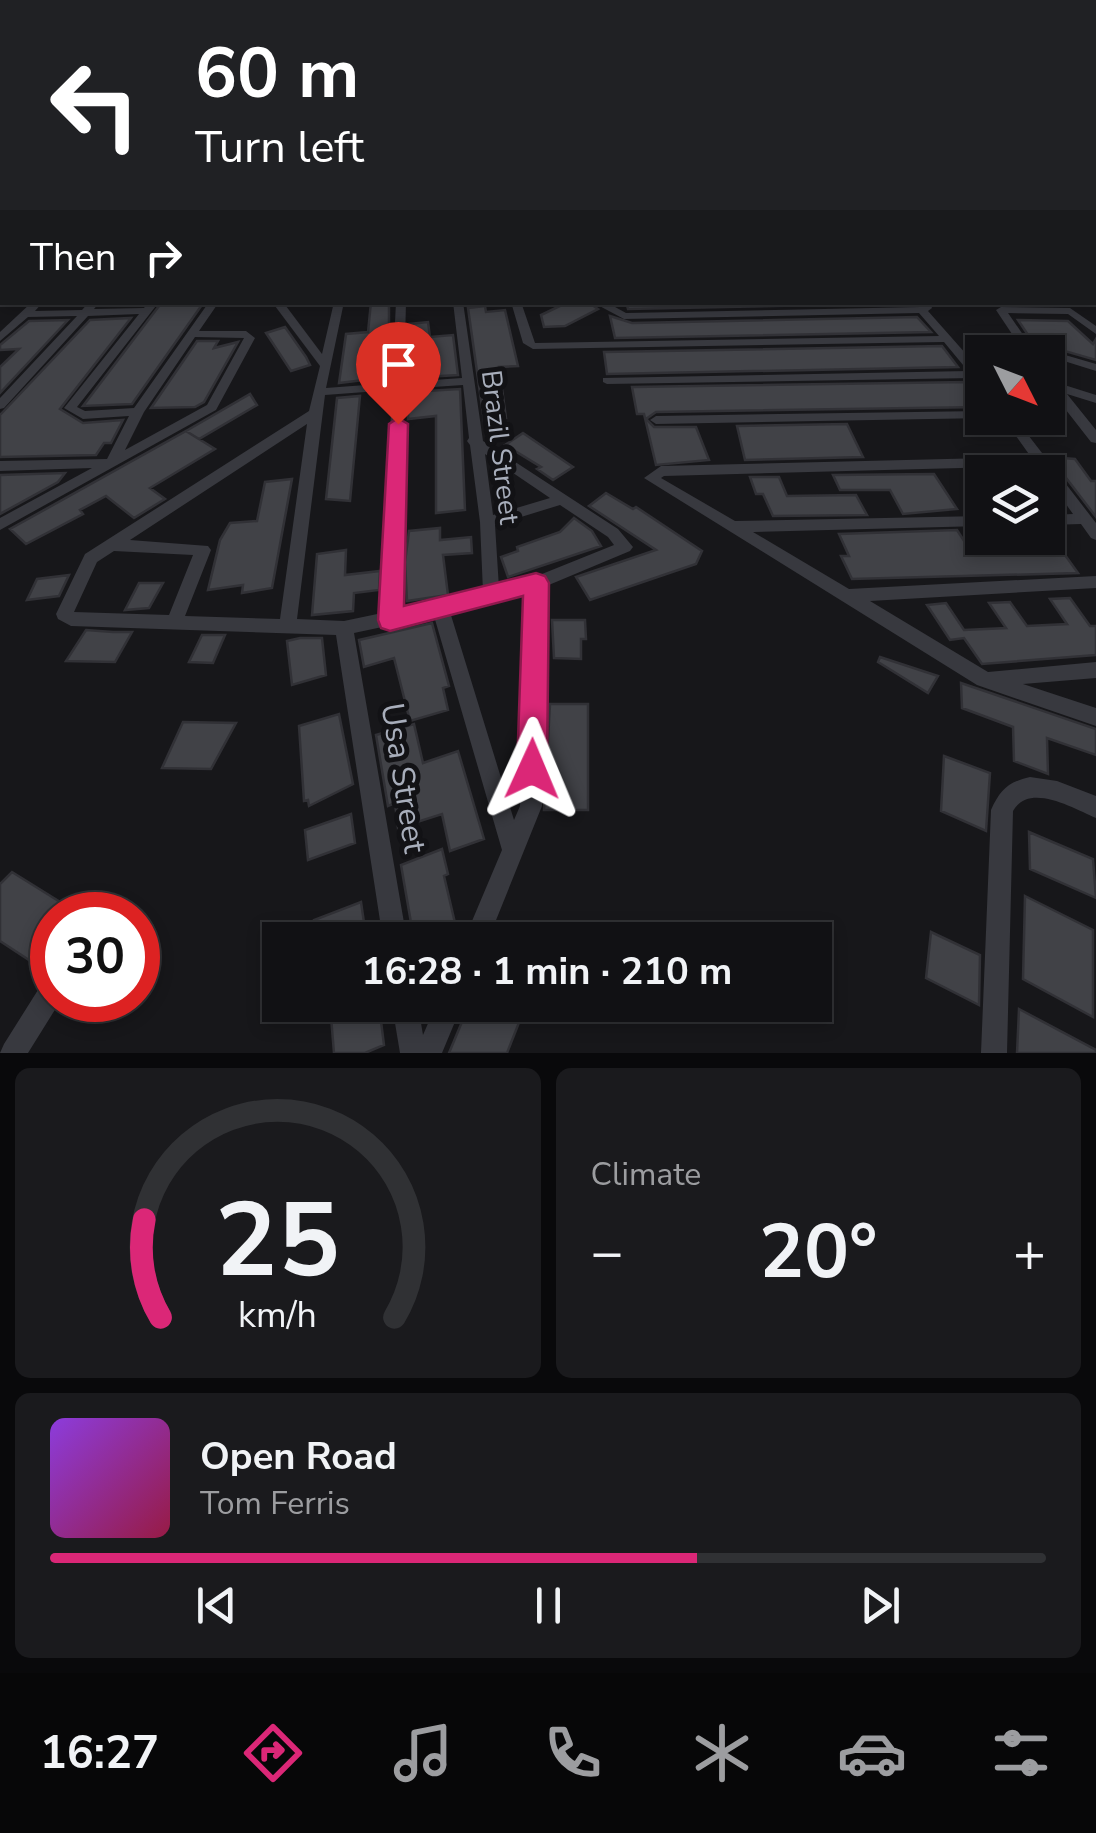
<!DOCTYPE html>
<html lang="en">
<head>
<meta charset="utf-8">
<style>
  :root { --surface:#111114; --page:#1a1a1d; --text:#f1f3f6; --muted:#9c9da0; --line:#303134; --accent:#db2777 }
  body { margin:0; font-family:"Nunito Sans",sans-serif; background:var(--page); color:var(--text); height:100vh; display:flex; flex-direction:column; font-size:38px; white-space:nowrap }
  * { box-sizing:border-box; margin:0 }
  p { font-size:32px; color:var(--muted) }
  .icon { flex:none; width:55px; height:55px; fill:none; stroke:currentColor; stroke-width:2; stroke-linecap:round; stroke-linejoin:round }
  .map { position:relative; height:1053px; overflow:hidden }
  .sheet { display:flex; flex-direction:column; gap:15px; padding:15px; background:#09090b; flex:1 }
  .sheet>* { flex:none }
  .guide { position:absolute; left:0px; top:0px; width:1098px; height:305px; box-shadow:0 5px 15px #0003,0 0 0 2px var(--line); background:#202124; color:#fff; overflow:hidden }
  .needle { width:65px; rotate:132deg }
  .controls { position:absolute; left:965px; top:335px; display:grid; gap:20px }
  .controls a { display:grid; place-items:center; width:100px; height:100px; border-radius:0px; background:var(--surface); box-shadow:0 5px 15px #0003,0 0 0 2px var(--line); font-size:50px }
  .speed { position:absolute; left:30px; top:892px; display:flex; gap:20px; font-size:50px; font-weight:700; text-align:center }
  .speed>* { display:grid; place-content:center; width:130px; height:130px; border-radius:50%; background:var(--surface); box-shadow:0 5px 15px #0003,0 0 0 2px var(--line); line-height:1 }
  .speed .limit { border:15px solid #d22; background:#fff; color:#111 }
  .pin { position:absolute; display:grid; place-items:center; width:85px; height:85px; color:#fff; margin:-102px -42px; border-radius:50% 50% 50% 0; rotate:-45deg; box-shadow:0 0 10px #0007 }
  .pin .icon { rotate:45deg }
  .me { position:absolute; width:110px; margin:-55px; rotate:1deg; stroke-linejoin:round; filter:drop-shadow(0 0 8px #0008) }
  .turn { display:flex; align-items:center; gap:35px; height:210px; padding:0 30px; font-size:45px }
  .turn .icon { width:130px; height:130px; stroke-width:2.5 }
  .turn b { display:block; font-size:70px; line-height:85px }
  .then { display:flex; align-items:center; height:95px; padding:0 30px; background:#0003; gap:20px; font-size:38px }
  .big { font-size:75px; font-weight:700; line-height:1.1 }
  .sheet .tile { flex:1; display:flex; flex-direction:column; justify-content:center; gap:15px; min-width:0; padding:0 35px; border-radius:15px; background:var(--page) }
  .sheet .dial { align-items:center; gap:0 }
  .dial svg { height:260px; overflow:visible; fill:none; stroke:var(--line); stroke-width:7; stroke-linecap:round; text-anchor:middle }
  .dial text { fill:var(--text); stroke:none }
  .song { display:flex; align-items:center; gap:30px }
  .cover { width:120px; height:120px; border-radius:15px; background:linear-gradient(135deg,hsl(270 70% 55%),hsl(340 70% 35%)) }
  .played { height:10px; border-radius:5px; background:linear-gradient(90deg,var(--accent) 65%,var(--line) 65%) }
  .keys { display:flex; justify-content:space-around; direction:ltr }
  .heat { display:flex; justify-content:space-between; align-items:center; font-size:55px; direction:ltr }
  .sheet .tiles { flex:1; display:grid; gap:15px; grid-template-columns:1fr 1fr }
  .tile:last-child { grid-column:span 2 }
  .trip { position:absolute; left:262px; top:922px; width:570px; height:100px; border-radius:0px; background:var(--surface); box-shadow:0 5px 15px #0003,0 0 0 2px var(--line); font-weight:700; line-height:100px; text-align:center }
  .dock { display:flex; height:160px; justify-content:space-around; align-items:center; background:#070708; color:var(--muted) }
  .dock .icon { width:70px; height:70px }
  .dock .current { color:var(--accent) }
  .dock b { font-size:45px; color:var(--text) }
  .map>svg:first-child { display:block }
</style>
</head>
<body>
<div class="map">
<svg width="1096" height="1053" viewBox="0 0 1096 1053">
  <rect width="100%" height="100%" fill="#17171a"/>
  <path fill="#414247" stroke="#313136" stroke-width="2.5" d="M162 302H204L132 404 83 406Z
    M371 302H389V377L339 383 346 334 368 332Z
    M568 302H588L598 309 565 326 544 327 541 315Z
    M626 302H912L913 303 628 309Z
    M485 306 486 312 505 310 518 366 499 367 506 418 484 421 468 308Z
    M610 316 632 323 917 317 931 332 615 338Z
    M131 318 60 409 83 423 123 420 111 443H104L96 455 0 457V415L90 320Z
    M68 320 0 393V367L19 349 0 350V345L29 321Z
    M1018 320 1068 321 1093 344 1096 339V360L1047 346 1040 338H1030Z
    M428 322 430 337 453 335 458 375 408 378 409 324Z
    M285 327 306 357 310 365 291 371 266 333Z
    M197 341H218L214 348 238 342 204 402 195 407 151 408Z
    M942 346 958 367 607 374 604 352Z
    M968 382 982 399V407L656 412 646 419 654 427H696L709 460 656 465 644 414H637L632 387Z
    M460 389 465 510 436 513V416L408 419V392Z
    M250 394 257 405 199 439 186 431Z
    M360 396 350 501 326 499 337 398Z
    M847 424 863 457 745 460 737 426Z
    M186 431 215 449 150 488 165 499 134 518 106 496 80 510 83 514 26 544 10 529Z
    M523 433 573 467 553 480 537 469 541 467 505 445Z
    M1050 457 1075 459 1091 481H1096V517Z
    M65 473 58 482 0 514V475Z
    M934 474 957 509 903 514 890 490H840L833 475Z
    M750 477H779L787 496 856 495 867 515 773 516 763 494H756Z
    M292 479 272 588 242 593 243 585 208 590 220 540 230 523 257 521 265 482Z
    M606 493 633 509 636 507 702 551 696 564 590 600 576 577 656 550 589 506Z
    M574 518 592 531 601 546 508 577 501 557 518 551 517 547 560 532Z
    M440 528V540L471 537 472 553 443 555 448 595 407 601 405 562 409 531Z
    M957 530 970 550 1007 549 999 538H1019L1026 548H1060L1078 573 852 579 841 556H849L839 534Z
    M346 550 345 575 380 571 379 590 354 593 353 611 312 615 317 554Z
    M69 575 59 596 27 600 37 579Z
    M139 583H163L149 608 125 610Z
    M1070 598 1090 626H1096V655L982 664 964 638 950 640 927 605 946 603 964 630 1006 628 989 603 1010 602 1027 626 1067 624 1050 599Z
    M552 620H585L586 639H581V659L554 658Z
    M432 623 449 686 443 688 448 710 410 721 394 658 364 667 359 640Z
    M86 630 113 632H132L115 662 66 661Z
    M202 635H225L213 663 189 662Z
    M300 638H322L326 675 292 685 287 641Z
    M880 657 938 676 928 693 878 662Z
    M961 683 1096 729V755L1047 738 1048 774 1014 761 1013 727 962 708Z
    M550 704H588V810H544Z
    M339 714 353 784 309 806 308 800 304 801 299 726Z
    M183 722 236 723 211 769 162 768Z
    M414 724 423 763 458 751 484 839 450 851 442 814 398 828 395 803 388 806 376 735Z
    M944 756 990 773 986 831 941 811Z
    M351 814 355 843 308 860 305 830Z
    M1029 832 1093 859 1096 898 1030 869Z
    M442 849 448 874 444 876 459 940H414L401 865Z
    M12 872 81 915H52V932L29 960 0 941V884Z
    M1025 896 1093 930V1017L1023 979Z
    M361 902 366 936 316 940 314 920Z
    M931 932 980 955 979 1005 926 978Z
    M330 1005H379L384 1045 365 1053H334Z
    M469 1005H505L522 1015 507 1053H449Z
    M1019 1009 1096 1050V1053H1017Z"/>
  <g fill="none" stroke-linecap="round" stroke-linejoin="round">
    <path fill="#38393f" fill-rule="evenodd" d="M1095 163H1096V167H1095Z
      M1095 174H1096V179H1095Z
      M1095 221H1096V226H1095Z
      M2 233V240L0 241V234Z
      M1095 237H1096V243H1095Z
      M1095 248 1096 249V255L1095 254Z
      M2 279V286L0 287V280Z
      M1095 284H1096V290H1095Z
      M32 302H43L35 311 82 310 89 302H100L94 309 144 308 148 302H159L77 407 85 411 134 408 209 302H219L199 331H246L255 338 216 410 0 530V518L92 468 0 471V461L107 459 129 416 83 419 64 408 139 314 88 316 4 408 0 409V398L77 316 28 317 0 341V332ZM195 337 244 338 207 405 125 450 144 412Z
      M272 302H283L322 354 334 302H344L326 388 392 383 396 302H406L404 382 462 378 453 302H463L483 441 618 529 633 547 630 551 544 587 542 806 488 940H464L502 850 434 616 354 633 407 940H383L336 635 71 626 58 619 56 614 85 554 309 411 320 366ZM463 385 469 438 467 441 470 445 480 522 483 592 399 609 404 389ZM392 390 382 613 344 621 297 619 325 395ZM307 424 280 619 185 616 211 550 208 546 130 540ZM485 454 550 498 493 515ZM560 505 608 537 614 545 532 578 499 588 495 525ZM114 551 193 555 169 615 74 612 97 562ZM528 592 520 806 514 820 450 612 491 604Z
      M511 302H521L535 343 939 336 919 313 624 319 592 302H606L626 313 921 307 920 302H930L932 308 928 311 982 372V381L974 378 607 384 603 382V378L968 371 944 342 533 349 523 343Z
      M1001 307 1070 308 1096 326V334L1068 314 1008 313 1035 352H1024L996 310Z
      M1048 350 1096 364V371L1048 356V352H1043Z
      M1048 374 1052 376 1058 383 1096 395V403L1067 394 1096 430V443L1091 442 1048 387Z
      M982 411V418H986L656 424 650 420 656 416Z
      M1003 418H1015L1096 523V540L1091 538 1081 524 1048 525V515L1073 514 1048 479V472H1043L1037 466 664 476 661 478 735 521 982 516V526L753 532 849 589 1096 576V588L870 601 988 672 1096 662V678L1023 684 1096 708V726L977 685 644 478 661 466 1031 457Z
      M1030 777 1057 781 1096 796V818C1073 808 1029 782 1013 811L1007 1053H981L991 810C1000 790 1008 782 1030 777Z
      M52 978V1000H61L28 1053H0L4 1044 43 982Z
      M392 1005H418L423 1035 436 1005H462L442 1053H400Z"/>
  </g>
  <linearGradient id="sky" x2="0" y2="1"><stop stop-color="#0d0d0e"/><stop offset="0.51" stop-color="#363c49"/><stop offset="1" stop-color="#363c49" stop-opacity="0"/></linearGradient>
  <rect width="1096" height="302" fill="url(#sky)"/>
  <path fill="#db2777" stroke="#8e194d" stroke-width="2.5" d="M398 418 408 424 404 606 536 573 545 576 549 583 547 769 543 780 532 785 521 780 517 769 523 596 390 631 381 628 378 620 389 424Z"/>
  <g text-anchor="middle" stroke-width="10" stroke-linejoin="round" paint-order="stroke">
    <g font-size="28" fill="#a8aebb" stroke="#121215">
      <text transform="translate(501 447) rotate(83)" y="10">Brazil Street</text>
    </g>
    <g font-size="32" fill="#a8aebb" stroke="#121215">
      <text transform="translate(404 778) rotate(81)" y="11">Usa Street</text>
    </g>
  </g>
</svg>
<div class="controls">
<a><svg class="needle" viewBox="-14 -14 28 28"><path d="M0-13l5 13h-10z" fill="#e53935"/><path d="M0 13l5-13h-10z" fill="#9c9da0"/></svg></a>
<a><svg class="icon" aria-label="layers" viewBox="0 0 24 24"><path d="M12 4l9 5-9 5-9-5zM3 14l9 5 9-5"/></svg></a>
</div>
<div class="speed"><div class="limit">30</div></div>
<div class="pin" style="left:398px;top:424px;background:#d93025"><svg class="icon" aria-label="arrive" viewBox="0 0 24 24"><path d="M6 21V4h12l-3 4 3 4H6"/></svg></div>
<svg class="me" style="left:532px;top:769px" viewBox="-20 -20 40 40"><path d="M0-17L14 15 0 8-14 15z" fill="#db2777" stroke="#fff" stroke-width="4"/></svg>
<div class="trip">16:28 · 1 min · 210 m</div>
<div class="guide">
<div class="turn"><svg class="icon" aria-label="left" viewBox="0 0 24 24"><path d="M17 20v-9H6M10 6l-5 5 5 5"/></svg><div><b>60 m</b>Turn left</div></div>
<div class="then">Then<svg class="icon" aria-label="right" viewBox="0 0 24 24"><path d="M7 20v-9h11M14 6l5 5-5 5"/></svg></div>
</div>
</div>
<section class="sheet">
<div class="tiles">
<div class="tile dial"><svg viewBox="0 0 100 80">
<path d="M14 69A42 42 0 1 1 86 69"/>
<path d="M14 69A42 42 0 0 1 9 39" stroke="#db2777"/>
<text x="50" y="56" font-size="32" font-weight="700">25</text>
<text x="50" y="72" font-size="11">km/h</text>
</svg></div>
<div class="tile"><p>Climate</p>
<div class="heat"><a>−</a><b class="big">20°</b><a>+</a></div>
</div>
<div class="tile">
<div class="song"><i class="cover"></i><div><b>Open Road</b><p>Tom Ferris</p></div></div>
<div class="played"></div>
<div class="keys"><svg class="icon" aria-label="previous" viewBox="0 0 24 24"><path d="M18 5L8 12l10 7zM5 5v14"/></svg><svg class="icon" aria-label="pause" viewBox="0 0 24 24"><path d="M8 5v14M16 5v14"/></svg><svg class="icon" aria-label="next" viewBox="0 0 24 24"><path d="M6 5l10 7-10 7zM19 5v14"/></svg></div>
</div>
</div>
</section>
<nav class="dock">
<b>16:27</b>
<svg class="icon current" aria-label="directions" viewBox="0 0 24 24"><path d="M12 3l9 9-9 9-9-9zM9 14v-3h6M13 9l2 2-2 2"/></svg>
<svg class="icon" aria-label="music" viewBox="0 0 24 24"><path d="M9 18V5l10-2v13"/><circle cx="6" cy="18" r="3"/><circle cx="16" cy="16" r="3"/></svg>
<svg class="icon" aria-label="phone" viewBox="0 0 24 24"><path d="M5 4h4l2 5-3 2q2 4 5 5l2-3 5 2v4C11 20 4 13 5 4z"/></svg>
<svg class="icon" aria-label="climate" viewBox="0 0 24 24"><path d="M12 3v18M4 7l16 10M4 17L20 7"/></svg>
<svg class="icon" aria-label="car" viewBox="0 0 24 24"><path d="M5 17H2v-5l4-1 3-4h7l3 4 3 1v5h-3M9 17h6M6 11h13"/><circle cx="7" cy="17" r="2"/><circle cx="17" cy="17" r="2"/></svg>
<svg class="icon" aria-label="filters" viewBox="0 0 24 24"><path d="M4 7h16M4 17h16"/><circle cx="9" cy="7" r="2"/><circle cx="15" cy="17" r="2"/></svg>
</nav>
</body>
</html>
